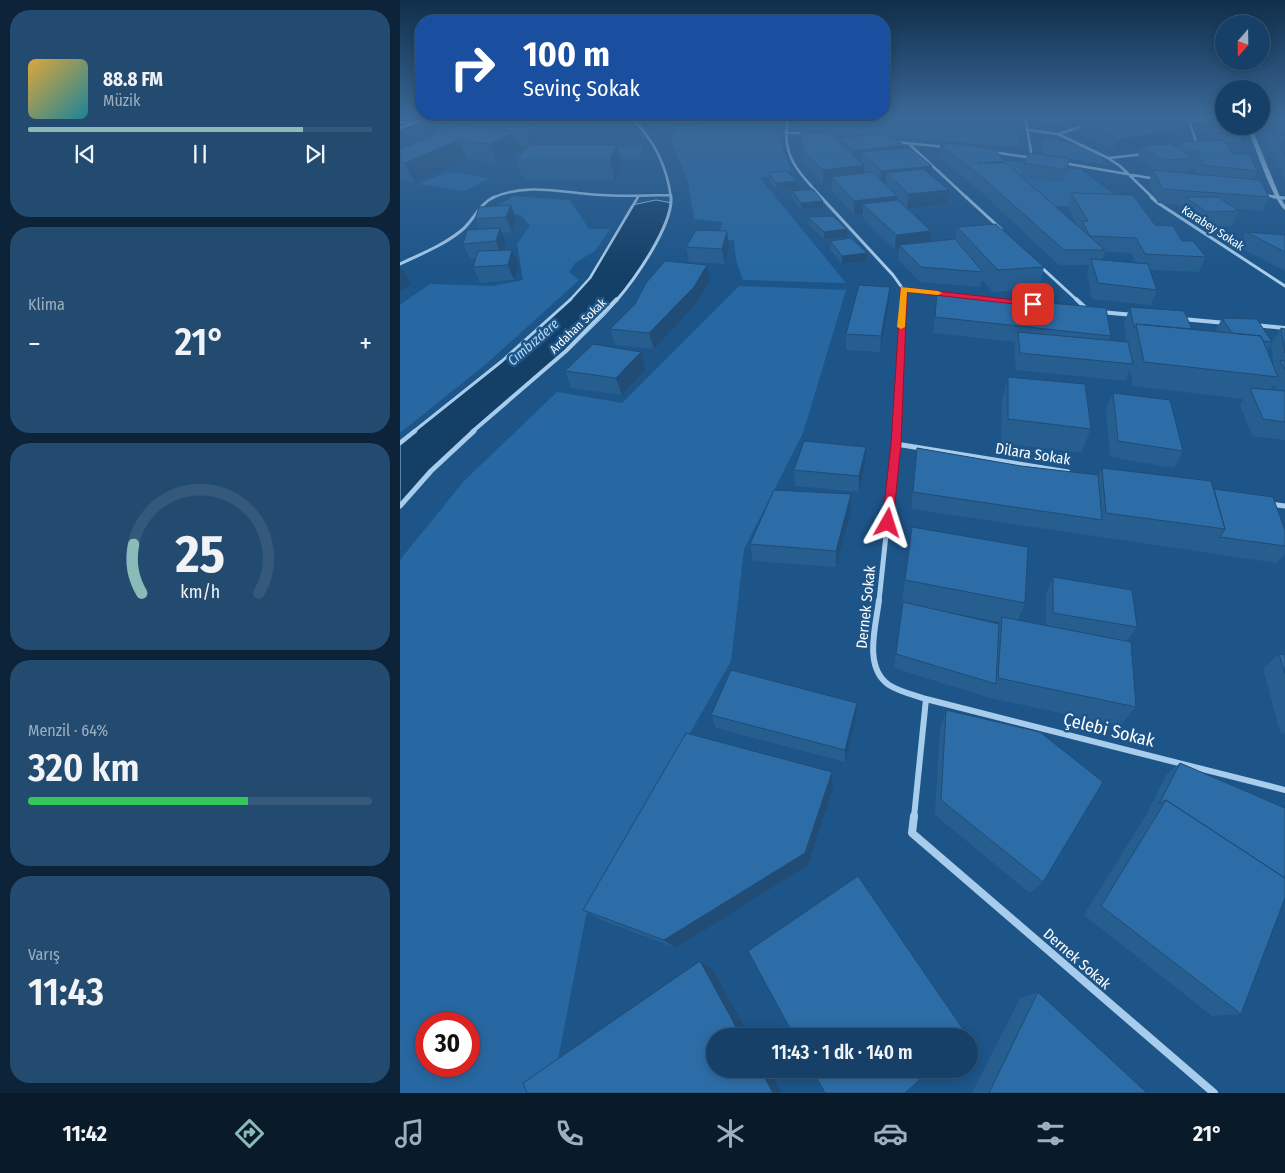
<!DOCTYPE html>
<html lang="tr">
<head>
<meta charset="utf-8">
<style>
  :root { --surface:#164067; --page:#234b70; --text:#f1f3f6; --muted:#9eafc0; --line:#35597b; --accent:#8bbbb9 }
  body { margin:0; font-family:"Fira Sans Condensed",sans-serif; background:var(--page); color:var(--text); height:100vh; display:flex; flex-direction:column; font-size:19px; white-space:nowrap }
  * { box-sizing:border-box; margin:0 }
  p { font-size:16px; color:var(--muted) }
  .icon { flex:none; width:28px; height:28px; fill:none; stroke:currentColor; stroke-width:2; stroke-linecap:round; stroke-linejoin:round }
  .map { position:relative; flex:1; overflow:hidden }
  .drawer { display:flex; flex-direction:column; gap:10px; padding:10px; background:#0c2339; width:400px }
  .drawer>* { flex:none }
  .guide { position:absolute; left:15px; top:15px; width:475px; height:105px; border-radius:20px; box-shadow:0 2px 12px #0003,0 0 0 1px var(--line); background:#1a4fa0; color:#fff; overflow:hidden }
  .needle { width:32px; rotate:200deg }
  .tools { position:absolute; left:815px; top:15px; display:grid; gap:10px }
  .tools a { display:grid; place-items:center; width:55px; height:55px; border-radius:50%; background:var(--surface); box-shadow:0 2px 12px #0003,0 0 0 1px var(--line); font-size:25px }
  .speed { position:absolute; left:15px; top:1012px; display:flex; gap:10px; font-size:25px; font-weight:700; text-align:center }
  .speed>* { display:grid; place-content:center; width:65px; height:65px; border-radius:50%; background:var(--surface); box-shadow:0 2px 12px #0003,0 0 0 1px var(--line); line-height:1 }
  .speed .limit { border:8px solid #d22; background:#fff; color:#111 }
  .pin { position:absolute; display:grid; place-items:center; width:42px; height:42px; color:#fff; margin:-21px; border-radius:10px; box-shadow:0 2px 8px #0006 }
  .me { position:absolute; width:55px; margin:-28px; rotate:6deg; stroke-linejoin:round; filter:drop-shadow(0 0 4px #0008) }
  .turn { display:flex; align-items:center; gap:18px; height:105px; padding:0 25px; font-size:22px }
  .turn .icon { width:65px; height:65px; stroke-width:2.5 }
  .turn b { display:block; font-size:35px; line-height:42px }
  .big { font-size:38px; font-weight:600; line-height:1.1 }
  .drawer .widget { flex:1; display:flex; flex-direction:column; justify-content:center; gap:8px; min-width:0; padding:0 18px; border-radius:20px; background:var(--page) }
  .drawer .dial { align-items:center; gap:0 }
  .dial svg { height:130px; overflow:visible; fill:none; stroke:var(--line); stroke-width:7; stroke-linecap:round; text-anchor:middle }
  .dial text { fill:var(--text); stroke:none }
  .song { display:flex; align-items:center; gap:15px }
  .cover { width:60px; height:60px; border-radius:8px; background:linear-gradient(135deg,hsl(40 70% 55%),hsl(190 70% 35%)) }
  .played { height:5px; border-radius:2px; background:linear-gradient(90deg,var(--accent) 80%,var(--line) 80%) }
  .keys { display:flex; justify-content:space-around; direction:ltr }
  .heat { display:flex; justify-content:space-between; align-items:center; font-size:28px; direction:ltr }
  .charge { height:8px; border-radius:4px; background:linear-gradient(90deg,#34c759 64%,var(--line) 0) }
  .trip { position:absolute; left:306px; top:1028px; width:272px; height:50px; border-radius:25px; background:var(--surface); box-shadow:0 2px 12px #0003,0 0 0 1px var(--line); font-weight:600; line-height:50px; text-align:center }
  .tab-bar { display:flex; height:80px; justify-content:space-around; align-items:center; background:#091a29; color:var(--muted) }
  .tab-bar .icon { width:35px; height:35px }
  .tab-bar .active { color:var(--accent) }
  .tab-bar b { font-size:22px; color:var(--text) }
  main { display:flex; flex:1; min-height:0 }
  .map>svg:first-child { display:block }
</style>
</head>
<body>
<main>
<section class="drawer">
<div class="widget">
<div class="song"><i class="cover"></i><div><b>88.8 FM</b><p>Müzik</p></div></div>
<div class="played"></div>
<div class="keys"><svg class="icon" aria-label="previous" viewBox="0 0 24 24"><path d="M18 5L8 12l10 7zM5 5v14"/></svg><svg class="icon" aria-label="pause" viewBox="0 0 24 24"><path d="M8 5v14M16 5v14"/></svg><svg class="icon" aria-label="next" viewBox="0 0 24 24"><path d="M6 5l10 7-10 7zM19 5v14"/></svg></div>
</div>
<div class="widget"><p>Klima</p>
<div class="heat"><a>−</a><b class="big">21°</b><a>+</a></div>
</div>
<div class="widget dial"><svg viewBox="0 0 100 80">
<path d="M14 69A42 42 0 1 1 86 69"/>
<path d="M14 69A42 42 0 0 1 9 39" stroke="#8bbbb9"/>
<text x="50" y="56" font-size="32" font-weight="700">25</text>
<text x="50" y="72" font-size="11">km/h</text>
</svg></div>
<div class="widget"><p>Menzil · 64%</p><b class="big">320 km</b><div class="charge"></div></div>
<div class="widget"><p>Varış</p><b class="big">11:43</b></div>
</section>
<div class="map">
<svg width="885" height="1093" viewBox="0 0 885 1093">
  <rect width="100%" height="100%" fill="#1d5589"/>
  <path fill="#2768a2" fill-rule="evenodd" d="M394 117H615L619 147 399 129Z
    M269 125 378 134 391 171 360 178 446 283 343 280 336 260 334 240 316 239 323 222 294 219 288 181 271 141 273 136 278 132Z
    M647 139C664 140 698 149 707 165L643 154 642 140Z
    M242 147 240 159 179 160 185 148Z
    M592 159 681 170 731 207 652 206Z
    M47 172 90 178 65 191 20 184Z
    M113 196 170 200 189 229H210L195 251 176 262 169 272 179 280 86 364 0 433V305L30 284 93 286 123 280 117 244 130 226 121 215 99 213 98 206Z
    M339 286 446 290 403 433 344 549 331 661 186 915 154 1080 156 1093H0V560L64 481 157 392 222 403ZM26 1024H69V1066H26Z"/>
  <path fill="#143f67" stroke="#9bc8ed" d="M256 200 272 203 269 214 255 246 218 300 205 315 171 348 52 450 0 506V443L102 361 172 298 190 278 232 205Z"/>
  <g fill="none" stroke-linecap="round" stroke-linejoin="round">
    <path stroke="#a8cceb" stroke-width="2" d="M237 198 238 196"/>
    <path stroke="#a8cceb" stroke-width="2.5" d="M169 301 190 278 238 197"/>
    <path stroke="#a8cceb" stroke-width="3" d="M13 432 102 361 171 299"/>
    <path stroke="#a8cceb" stroke-width="4.5" d="M0 443 15 431"/>
    <path stroke="#a8cceb" stroke-width="2.5" d="M188 117 233 120
      M389 117C379 155 399 172 422 198
      M625 117 632 157
      M788 117 798 148
      M769 118 808 121
      M233 120C255 141 267 167 271 198
      M0 122 12 123
      M0 128 30 117
      M628 130 658 134 708 158 720 166 753 198
      M385 132 407 134
      M659 134 686 125
      M495 142 546 147
      M508 143 567 198
      M592 152 633 158
      M709 158 745 154
      M663 163 756 179
      M863 195 883 198
      M92 198C126 182 165 193 202 195 225 197 248 195 271 195"/>
    <path stroke="#a8cceb" stroke-width="3" d="M421 197 493 275 503 289 502 301
      M566 197 601 229
      M751 197 758 203 885 286
      M874 197 885 198
      M0 264C21 254 44 245 62 230 74 220 79 204 94 197
      M640 266 678 301
      M503 289 542 294
      M216 301C235 279 273 225 271 197"/>
    <path stroke="#a8cceb" stroke-width="4" d="M676 299 689 311
      M700 312 734 315
      M782 319 826 323
      M854 325 885 328
      M72 432 166 351 217 299
      M497 432 503 299"/>
    <path stroke="#a8cceb" stroke-width="5" d="M496 444 668 472
      M869 504 885 506
      M0 506 31 471 74 431
      M479 601 497 431"/>
    <path stroke="#a8cceb" stroke-width="6" d="M479 600C476 626 463 667 489 685 500 692 514 695 526 699L514 817
      M526 699 885 790"/>
    <path stroke="#a8cceb" stroke-width="8" d="M514 816 512 833 814 1093"/>
    <path fill="#a8cceb" fill-rule="evenodd" d="M847 126H851L880 197 885 205V210C873 201 854 144 847 126Z"/>
  </g>
  <path fill="#275e90" fill-rule="evenodd" d="M63 117H88L87 120 65 121Z
    M350 117H375L373 126H351Z
    M636 117H669L667 124 637 123Z
    M707 117H775L773 124V131L769 144 778 149 780 142 810 141 813 134 844 144 842 150 829 149 831 153 857 171 853 179 869 197 862 211 836 209 839 211 832 226H801L779 211 782 205 758 203 748 183 754 170 737 159 741 148 714 151 678 133 681 121ZM792 164 796 174 779 172H789Z
    M861 117H885V181L880 169V168H878L874 157V156H873L869 146 870 145H868L864 136 866 131 863 124 864 123 861 120Z
    M156 118 154 125 141 126 143 132 140 134 142 139 131 145H217L222 164 215 180 123 179 116 160 130 146 120 145 122 150 97 163 66 159 15 183 0 180V149L35 134 34 132 37 126 23 127 20 121 49 119 46 124H62V125L76 127 102 120Z
    M183 119 181 126 159 127 157 121Z
    M804 119 836 127 833 134 802 131V126Z
    M400 133 439 141V137L504 145V149L531 176 547 204 507 209 496 197V200L530 242 555 239 557 227 644 267 639 289 593 292 582 280 580 287 520 282 498 260 499 249 495 250 463 218V214L454 215 432 191V182L423 184 405 164 400 146Z
    M540 144 604 163 621 176 624 163 667 170 663 183 622 177 678 227 668 207 671 193 755 225 782 241 806 257 799 272 750 270 757 290 751 305 692 299 687 274 689 265H659L581 192 539 157ZM705 252 731 253 736 263 702 260Z
    M368 173 397 181 398 188 377 190 369 180Z
    M392 191 423 208 401 210 392 198Z
    M79 207 116 220 112 232 102 233 106 243 104 250H112L119 265 114 280 80 283 73 267 76 258 70 259 63 244 80 229 75 219Z
    M408 217 447 229V237L424 239 409 225Z
    M327 231 329 246 325 264 289 262 286 247Z
    M846 232 885 235V271L839 247Z
    M430 241 466 261 442 264 430 249Z
    M310 281 297 303 254 349 215 345 210 329Z
    M537 293 711 336 709 341 727 342 724 323 730 307 792 329 815 332 822 318 872 342 867 350 874 367 871 344 881 328 885 329V440L852 436 840 405 843 399 733 386 730 370 726 381 616 370 614 348 615 342 533 333ZM874 385 876 390H870Z
    M489 302 480 352 446 350V334Z
    M241 352 246 369 222 395 171 388 165 371Z
    M608 377 691 429 681 453 601 443 602 401Z
    M713 393 783 451 774 468 710 457 706 409Z
    M517 448 621 466 698 475 702 468 814 489 885 530V554L877 563 511 509Z
    M465 464 459 492 395 486 394 470Z
    M451 494V511L436 567 353 561 350 544Z
    M512 527 625 603 618 620 646 625V593L653 577 737 627 727 641 736 707 720 726 590 698 494 668 503 603H502ZM538 610 600 622 599 624Z
    M879 654 885 655V734L880 732 863 669Z
    M546 710 643 882 630 893 535 815 540 729Z
    M311 715 456 716 445 762 316 728Z
    M780 763 841 1014 812 1016 684 915 746 815 766 775Z
    M432 772 433 789 408 865 276 948 201 920 183 910Z
    M638 992 747 1093H572L620 998Z"/>
  <path fill="#204c75" d="M44 117H48L49 119 45 126 43 120Z
    M153 117H155L156 118 154 125 152 119Z
    M180 117H182L183 119 181 126 180 120Z
    M373 117H375L373 126Z
    M139 120 143 132 140 134 142 139 129 146 125 134 128 125Z
    M773 131 769 144 741 146V148L714 151 718 139Z
    M115 132 122 150 97 163 90 144Z
    M58 140 66 159 15 183 5 163Z
    M217 145 222 164 215 180 210 160Z
    M504 145 503 158 461 152V164H453V151Z
    M604 161 602 174 578 163Z
    M464 165V178L432 177V182L423 184V170Z
    M532 166 530 179 486 173V184H480L481 171Z
    M397 181 398 188 377 190 376 183Z
    M549 190 547 204 507 209 509 194Z
    M497 196 496 210 463 204V214L454 215V201Z
    M423 201V208L401 210V203Z
    M111 205 116 220 112 232 106 217Z
    M100 228 106 243 102 256 96 241Z
    M447 229V237L424 239V232Z
    M327 231 329 246 325 264 322 249Z
    M531 231 530 246 499 245V249L495 250 496 235Z
    M112 250 119 265 114 280 108 265Z
    M467 253 466 261 442 264V256Z
    M307 265 310 281 297 303 254 349 249 333Z
    M2 268 11 284 0 291V270Z
    M490 287 489 302 480 352 481 336Z
    M241 352 246 369 222 395 216 378Z
    M466 447 465 464 459 492V476Z
    M451 494V511L436 567V551Z
    M457 703 456 716 445 762V750Z
    M432 772 433 789 408 865 276 948 264 940Z
    M300 961 312 969 350 1036H341Z
    M360 1069H369L382 1093H373Z"/>
  <path fill="#2d6da7" stroke="#204c75" d="M22 117H44L43 120 20 121Z
    M109 117 139 120 128 125 138 127 125 134 76 127 94 119 102 120Z
    M130 117H153L152 119 135 120 130 119Z
    M158 117H180V120L157 121Z
    M709 117 727 125 769 121 773 124V131L718 139 681 121Z
    M719 117H775L721 118Z
    M871 117H885V122L873 121Z
    M804 119 824 121V126H836V127L804 125Z
    M870 123 885 125V133L874 132Z
    M38 124H62L61 125H59L42 131 34 132Z
    M59 125 115 132 90 144 58 140 5 163 0 162V149Z
    M432 132 444 148 464 165 423 170 404 151 400 133Z
    M489 134 504 145 453 151 439 137Z
    M813 134 841 136 844 144 825 142 824 140H815Z
    M875 134 885 135V144L880 143Z
    M824 140 831 153 850 155 857 171 803 165 797 150H786L780 142Z
    M540 144H562L596 150 604 161 578 163H606L705 250H664L583 178Z
    M770 144 794 158 764 160 741 146Z
    M880 144 885 145V155Z
    M130 145H217L210 160H116Z
    M510 148 532 166 481 171 461 152Z
    M629 153 669 158 667 170 624 163Z
    M523 169 549 190 509 194 486 173Z
    M753 170 860 180 869 197 763 189Z
    M386 171 397 181 376 183 368 173Z
    M473 172 497 196 454 201 432 177Z
    M413 189 423 201 401 203 392 191Z
    M671 193 733 195 755 225 773 226 782 241H793L806 257 745 254 736 238 690 236 682 221H688Z
    M785 197H818L839 211 807 212Z
    M498 200 531 231 496 235 463 204Z
    M111 205 106 217 75 219 79 207Z
    M433 216 447 229 424 232 408 217Z
    M596 224 644 267 598 270 557 227Z
    M100 228 96 241 63 244 67 230Z
    M296 230 327 231 322 249 286 247Z
    M846 232 885 235V252Z
    M451 238 467 253 442 256 430 241Z
    M555 239 583 272 521 267 499 245Z
    M112 250 108 265 73 267 78 251Z
    M691 259 748 264 757 290 698 283Z
    M265 261 307 265 294 287 249 333 210 329 235 304 246 283Z
    M459 285 490 287 481 336 446 334Z
    M537 293 706 308 711 336 535 317Z
    M730 307 784 311 792 329 736 324 734 328Z
    M822 318 857 319 872 342 863 341 861 336 832 333Z
    M736 324 861 336 878 377 744 362Z
    M881 328 885 329V353Z
    M618 332 728 342 733 364 620 353Z
    M193 344 241 352 216 378 165 371Z
    M880 360 885 361V370Z
    M608 377 685 384 691 429 608 419Z
    M850 388 885 391V422L863 419Z
    M713 393 770 400 783 451 718 441Z
    M404 441 466 447 459 476 394 470Z
    M517 448 621 466 698 475 702 520 513 492Z
    M702 468 811 481 825 529 706 513Z
    M814 489 873 497 885 530V546L820 537 825 529Z
    M374 490 451 494 436 551 350 544Z
    M512 527 628 547 625 603 505 580Z
    M653 577 732 590 737 627 653 613Z
    M503 602 599 624 596 684 496 654Z
    M602 617 731 642 736 707 598 678Z
    M879 654 885 655V674Z
    M331 670 457 703 445 750 311 715Z
    M546 710 640 732 703 782 643 882 541 800Z
    M286 733 432 772 405 853 264 940 183 910Z
    M780 763 885 808V878L766 800 759 804Z
    M766 800 885 878V898L841 1014 701 906Z
    M458 876 567 1035 566 1036H394L348 951Z
    M300 961 341 1036H315V1069H360L373 1093H127L123 1083Z
    M638 992 747 1093H589Z
    M412 1069H531L505 1093H425Z"/>
  <linearGradient id="sky" x2="0" y2="1"><stop stop-color="#102f4b"/><stop offset="0.43" stop-color="#3a6897"/><stop offset="1" stop-color="#3a6897" stop-opacity="0"/></linearGradient>
  <rect width="885" height="270" fill="url(#sky)"/>
  <path fill="#e11d48" stroke="#92132f" d="M501 287 633 302 637 304 633 306 507 292 501 444 493 523 488 527 482 523 491 444Z"/>
  <path fill="#f59e0b" d="M501 287 538 291 542 293 538 295 507 292 505 327 501 329 497 327Z"/>
  <g text-anchor="middle" stroke-width="5" stroke-linejoin="round" paint-order="stroke">
    <g font-size="12" fill="#fff" stroke="#1d5589">
      <text transform="translate(813 228) rotate(33)" y="4">Karabey Sokak</text>
      <text transform="translate(178 326) rotate(-44)" y="4">Ardahan Sokak</text>
    </g>
    <g font-size="14" font-style="italic" fill="#b4d6f3" stroke="#1d5589">
      <text transform="translate(133 342) rotate(-41)" y="5">Cımbızdere</text>
    </g>
    <g font-size="15" fill="#fff" stroke="#1d5589">
      <text transform="translate(633 454) rotate(9)" y="5">Dilara Sokak</text>
      <text transform="translate(466 607) rotate(-84)" y="5">Dernek Sokak</text>
      <text transform="translate(677 959) rotate(41)" y="5">Dernek Sokak</text>
    </g>
    <g font-size="18" fill="#fff" stroke="#1d5589">
      <text transform="translate(709 730) rotate(14)" y="6">Çelebi Sokak</text>
    </g>
  </g>
</svg>
<div class="tools">
<a><svg class="needle" viewBox="-14 -14 28 28"><path d="M0-13l5 13h-10z" fill="#e53935"/><path d="M0 13l5-13h-10z" fill="#9eafc0"/></svg></a>
<a><svg class="icon" aria-label="sound" viewBox="0 0 24 24"><path d="M4 9h4l5-4v14l-5-4H4zM17 9q2 3 0 6"/></svg></a>
</div>
<div class="speed"><div class="limit">30</div></div>
<div class="pin" style="left:633px;top:304px;background:#d93025"><svg class="icon" aria-label="arrive" viewBox="0 0 24 24"><path d="M6 21V4h12l-3 4 3 4H6"/></svg></div>
<svg class="me" style="left:488px;top:523px" viewBox="-20 -20 40 40"><path d="M0-17L14 15 0 8-14 15z" fill="#e11d48" stroke="#fff" stroke-width="4"/></svg>
<div class="trip">11:43 · 1 dk · 140 m</div>
<div class="guide">
<div class="turn"><svg class="icon" aria-label="right" viewBox="0 0 24 24"><path d="M7 20v-9h11M14 6l5 5-5 5"/></svg><div><b>100 m</b>Sevinç Sokak</div></div>
</div>
</div>
</main>
<nav class="tab-bar">
<b>11:42</b>
<svg class="icon active" aria-label="directions" viewBox="0 0 24 24"><path d="M12 3l9 9-9 9-9-9zM9 14v-3h6M13 9l2 2-2 2"/></svg>
<svg class="icon" aria-label="music" viewBox="0 0 24 24"><path d="M9 18V5l10-2v13"/><circle cx="6" cy="18" r="3"/><circle cx="16" cy="16" r="3"/></svg>
<svg class="icon" aria-label="phone" viewBox="0 0 24 24"><path d="M5 4h4l2 5-3 2q2 4 5 5l2-3 5 2v4C11 20 4 13 5 4z"/></svg>
<svg class="icon" aria-label="climate" viewBox="0 0 24 24"><path d="M12 3v18M4 7l16 10M4 17L20 7"/></svg>
<svg class="icon" aria-label="car" viewBox="0 0 24 24"><path d="M5 17H2v-5l4-1 3-4h7l3 4 3 1v5h-3M9 17h6M6 11h13"/><circle cx="7" cy="17" r="2"/><circle cx="17" cy="17" r="2"/></svg>
<svg class="icon" aria-label="filters" viewBox="0 0 24 24"><path d="M4 7h16M4 17h16"/><circle cx="9" cy="7" r="2"/><circle cx="15" cy="17" r="2"/></svg>
<b>21°</b>
</nav>
</body>
</html>
